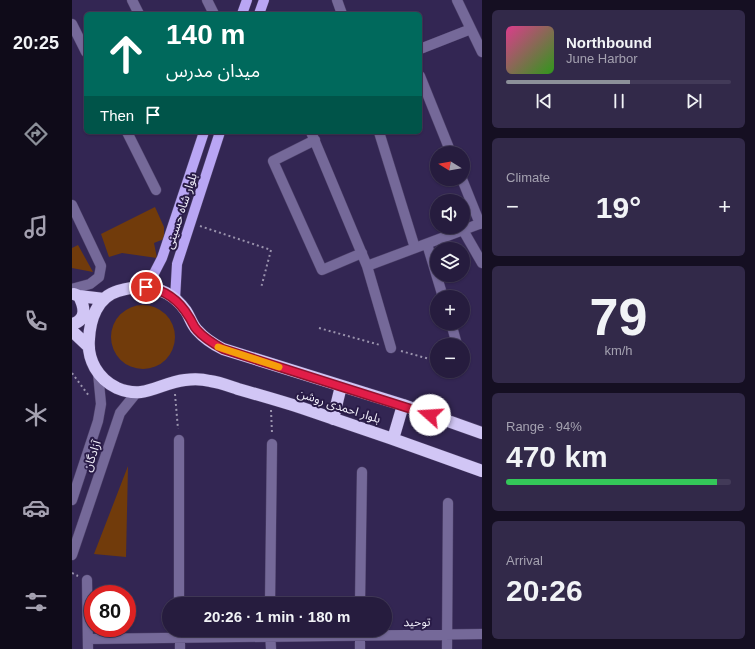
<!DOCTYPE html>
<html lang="en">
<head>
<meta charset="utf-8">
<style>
  :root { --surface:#261c3e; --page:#322949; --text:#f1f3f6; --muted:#a4a1b0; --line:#423a58; --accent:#8c9099 }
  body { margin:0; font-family:Helvetica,"Noto Sans Arabic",sans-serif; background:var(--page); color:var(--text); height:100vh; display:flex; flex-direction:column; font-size:15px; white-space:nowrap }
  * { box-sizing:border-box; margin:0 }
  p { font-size:13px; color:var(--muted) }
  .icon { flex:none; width:22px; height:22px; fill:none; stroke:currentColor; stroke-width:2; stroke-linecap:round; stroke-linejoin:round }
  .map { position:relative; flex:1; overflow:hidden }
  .sheet { display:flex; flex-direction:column; gap:10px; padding:10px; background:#150f22; width:273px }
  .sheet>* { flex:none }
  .guide { position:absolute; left:12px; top:12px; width:338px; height:122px; border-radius:6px; box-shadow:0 1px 3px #0004,0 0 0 1px var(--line); background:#00695c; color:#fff; overflow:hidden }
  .needle { width:26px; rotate:281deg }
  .controls { position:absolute; left:358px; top:146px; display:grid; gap:8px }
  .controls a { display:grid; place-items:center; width:40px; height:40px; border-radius:50%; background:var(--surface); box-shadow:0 1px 3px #0004,0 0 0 1px var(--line); font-size:20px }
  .speed { position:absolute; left:12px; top:585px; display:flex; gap:8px; font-size:20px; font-weight:700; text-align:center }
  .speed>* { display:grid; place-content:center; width:52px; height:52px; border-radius:50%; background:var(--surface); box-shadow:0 1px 3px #0004,0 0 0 1px var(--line); line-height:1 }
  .speed .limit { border:6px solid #d22; background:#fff; color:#111 }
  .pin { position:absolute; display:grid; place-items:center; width:34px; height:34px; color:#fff; margin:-17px; border:2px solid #fff; border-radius:50%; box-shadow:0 1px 4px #0007 }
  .me { position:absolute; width:44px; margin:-22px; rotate:289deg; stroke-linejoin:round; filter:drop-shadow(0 0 3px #0008) }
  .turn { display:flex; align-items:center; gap:14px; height:84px; padding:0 16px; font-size:18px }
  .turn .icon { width:52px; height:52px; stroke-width:2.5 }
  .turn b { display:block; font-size:28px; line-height:34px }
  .then { display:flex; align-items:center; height:38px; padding:0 16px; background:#0003; gap:8px; font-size:15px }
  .big { font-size:30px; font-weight:700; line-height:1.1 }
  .sheet .tile { flex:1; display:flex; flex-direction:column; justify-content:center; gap:6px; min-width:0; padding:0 14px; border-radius:6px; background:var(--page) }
  .sheet .dial { align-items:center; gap:0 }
  .dial b { font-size:52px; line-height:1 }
  .song { display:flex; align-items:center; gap:12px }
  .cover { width:48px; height:48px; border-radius:6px; background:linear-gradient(135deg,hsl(330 70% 55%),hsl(110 70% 35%)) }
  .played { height:4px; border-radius:2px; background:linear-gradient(90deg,var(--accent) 55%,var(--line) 55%) }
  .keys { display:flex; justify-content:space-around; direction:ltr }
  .heat { display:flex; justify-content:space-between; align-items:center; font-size:22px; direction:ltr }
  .charge { height:6px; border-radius:3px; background:linear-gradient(90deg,#34c759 94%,var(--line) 0) }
  .trip { position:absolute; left:90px; top:597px; width:230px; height:40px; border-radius:20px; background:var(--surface); box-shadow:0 1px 3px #0004,0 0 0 1px var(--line); font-weight:700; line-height:40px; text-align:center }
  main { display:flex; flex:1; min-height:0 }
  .dock { display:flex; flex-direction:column; width:72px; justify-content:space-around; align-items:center; background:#0f0b19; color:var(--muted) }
  .dock .icon { width:28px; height:28px }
  .dock .selected { color:var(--accent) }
  .dock b { font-size:18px; color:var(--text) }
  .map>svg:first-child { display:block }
</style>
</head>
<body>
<main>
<nav class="dock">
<b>20:25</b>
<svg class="icon selected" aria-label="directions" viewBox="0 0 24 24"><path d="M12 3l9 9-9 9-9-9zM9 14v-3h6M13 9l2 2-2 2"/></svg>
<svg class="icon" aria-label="music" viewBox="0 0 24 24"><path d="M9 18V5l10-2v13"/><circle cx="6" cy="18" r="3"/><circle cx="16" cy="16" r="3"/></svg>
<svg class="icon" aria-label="phone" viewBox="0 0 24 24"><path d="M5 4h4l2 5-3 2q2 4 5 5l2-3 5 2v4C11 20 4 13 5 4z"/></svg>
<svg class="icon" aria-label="climate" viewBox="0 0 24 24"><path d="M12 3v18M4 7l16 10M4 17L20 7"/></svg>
<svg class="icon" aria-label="car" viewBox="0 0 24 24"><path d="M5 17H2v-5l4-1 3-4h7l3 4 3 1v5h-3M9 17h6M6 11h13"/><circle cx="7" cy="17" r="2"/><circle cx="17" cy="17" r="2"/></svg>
<svg class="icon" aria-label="filters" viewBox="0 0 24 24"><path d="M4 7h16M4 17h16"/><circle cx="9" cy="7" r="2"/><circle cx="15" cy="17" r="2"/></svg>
</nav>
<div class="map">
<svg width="410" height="649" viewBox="0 0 410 649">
  <rect width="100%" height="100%" fill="#332653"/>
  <path fill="#713b0b" d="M83 207 92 227V239L82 243 85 258 50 253 37 257 29 234Z
    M6 245 21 272 0 268V248Z
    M39 337a32 32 0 1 1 64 0a32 32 0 1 1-64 0Z
    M56 466 54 557 22 554Z"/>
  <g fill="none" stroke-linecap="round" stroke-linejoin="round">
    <g stroke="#4e426a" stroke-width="11">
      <path id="minor" d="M60 0 67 14
        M135 0 142 14
        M265 0 270 14
        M385 0 410 52
        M0 24 14 52
        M348 49 399 29
        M348 76 379 153
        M55 132 84 190
        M239 132 295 266 319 348
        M307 132 343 248
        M243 140 201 161 250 270 290 253
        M390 179 408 224
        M0 205 29 266 27 277 18 284 0 289
        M391 230 410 263
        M355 244 371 297
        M295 266 410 223
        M379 323 384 341
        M107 440V604
        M0 500 26 421 29 404 26 373
        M0 555 48 413 65 392
        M15 580 16 649
        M198 604 200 444
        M288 604 290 472
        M108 630V649
        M288 630V649
        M198 631 199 649
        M16 639 410 634
        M375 649 376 503"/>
    </g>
    <g stroke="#4e426a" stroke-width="11">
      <path id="major" d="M170 14 175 0
        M187 14 192 0
        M75 287 90 258 132 132
        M103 299 105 264 148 132"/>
    </g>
    <g stroke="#4e426a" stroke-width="13">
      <path id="highway" d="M2 294 7 296 32 299
        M0 324C16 320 12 306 7 296
        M0 331 16 346
        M261 419 269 386
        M410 433 331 405 151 349C141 344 132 338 125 330 120 325 118 317 114 311 97 287 73 283 46 291 25 297 18 320 17 339 15 360 26 379 45 388 73 400 87 383 113 380 121 379 130 379 138 381 147 382 157 386 166 389 187 395 208 401 230 408 290 428 350 449 410 471
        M321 439 331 405"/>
    </g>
    <path stroke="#9a93ad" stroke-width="2" stroke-dasharray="2 3" stroke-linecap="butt" d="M128 226 199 250 189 288
      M247 328 308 345
      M329 351 361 360
      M0 373 17 396
      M103 394 106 429
      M199 410 200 433
      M0 573 6 576"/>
    <use href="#minor" stroke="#756999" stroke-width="10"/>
    <use href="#major" stroke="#b9a6f4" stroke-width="10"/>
    <use href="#highway" stroke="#d1c6f5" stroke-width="12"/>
  </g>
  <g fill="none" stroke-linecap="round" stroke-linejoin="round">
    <g stroke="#92132f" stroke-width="10">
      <path id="route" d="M74 287C94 290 107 300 117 317 120 321 121 326 125 330 132 338 142 344 151 349L358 415"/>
    </g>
    <use href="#route" stroke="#e11d48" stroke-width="7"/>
    <path stroke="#f59e0b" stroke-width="7" d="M146 347 207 367"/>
  </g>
  <g text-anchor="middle" stroke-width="4" stroke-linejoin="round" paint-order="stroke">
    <g font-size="12" fill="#f1effa" stroke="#291b47">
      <text transform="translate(109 211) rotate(-72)" y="4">بلوار شاه حسینی</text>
      <text transform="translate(267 406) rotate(18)" y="4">بلوار احمدی روشن</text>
      <text transform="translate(20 456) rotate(-71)" y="4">آزادگان</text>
      <text transform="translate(345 622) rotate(-1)" y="4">توحید</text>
    </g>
  </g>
</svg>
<div class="controls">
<a><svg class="needle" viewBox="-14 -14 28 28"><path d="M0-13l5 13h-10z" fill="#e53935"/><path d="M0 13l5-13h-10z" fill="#a4a1b0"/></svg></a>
<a><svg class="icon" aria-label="sound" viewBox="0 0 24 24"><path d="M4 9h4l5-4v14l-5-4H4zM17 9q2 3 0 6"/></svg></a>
<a><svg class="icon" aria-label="layers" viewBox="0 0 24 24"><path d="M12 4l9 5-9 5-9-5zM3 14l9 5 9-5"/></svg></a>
<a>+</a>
<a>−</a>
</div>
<div class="speed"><div class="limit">80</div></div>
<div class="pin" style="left:74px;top:287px;background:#d93025"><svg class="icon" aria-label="arrive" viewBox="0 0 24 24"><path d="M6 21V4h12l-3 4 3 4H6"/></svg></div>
<svg class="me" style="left:358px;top:415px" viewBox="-20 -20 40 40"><circle r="19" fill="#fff"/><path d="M0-13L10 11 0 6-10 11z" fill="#e11d48"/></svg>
<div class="trip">20:26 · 1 min · 180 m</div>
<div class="guide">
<div class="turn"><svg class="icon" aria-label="ahead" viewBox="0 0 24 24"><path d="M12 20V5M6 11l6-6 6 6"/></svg><div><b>140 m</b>میدان مدرس</div></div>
<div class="then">Then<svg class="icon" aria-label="arrive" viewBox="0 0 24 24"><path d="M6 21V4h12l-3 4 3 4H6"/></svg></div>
</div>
</div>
<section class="sheet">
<div class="tile">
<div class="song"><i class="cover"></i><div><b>Northbound</b><p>June Harbor</p></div></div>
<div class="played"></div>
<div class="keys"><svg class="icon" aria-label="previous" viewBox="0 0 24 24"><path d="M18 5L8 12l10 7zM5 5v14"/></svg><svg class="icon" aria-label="pause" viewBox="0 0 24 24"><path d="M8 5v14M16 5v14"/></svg><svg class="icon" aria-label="next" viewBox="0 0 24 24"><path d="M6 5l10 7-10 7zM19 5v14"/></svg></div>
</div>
<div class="tile"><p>Climate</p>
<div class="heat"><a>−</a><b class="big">19°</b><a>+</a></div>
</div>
<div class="tile dial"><b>79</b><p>km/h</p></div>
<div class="tile"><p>Range · 94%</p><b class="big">470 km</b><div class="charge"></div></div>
<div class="tile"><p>Arrival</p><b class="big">20:26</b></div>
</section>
</main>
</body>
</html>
